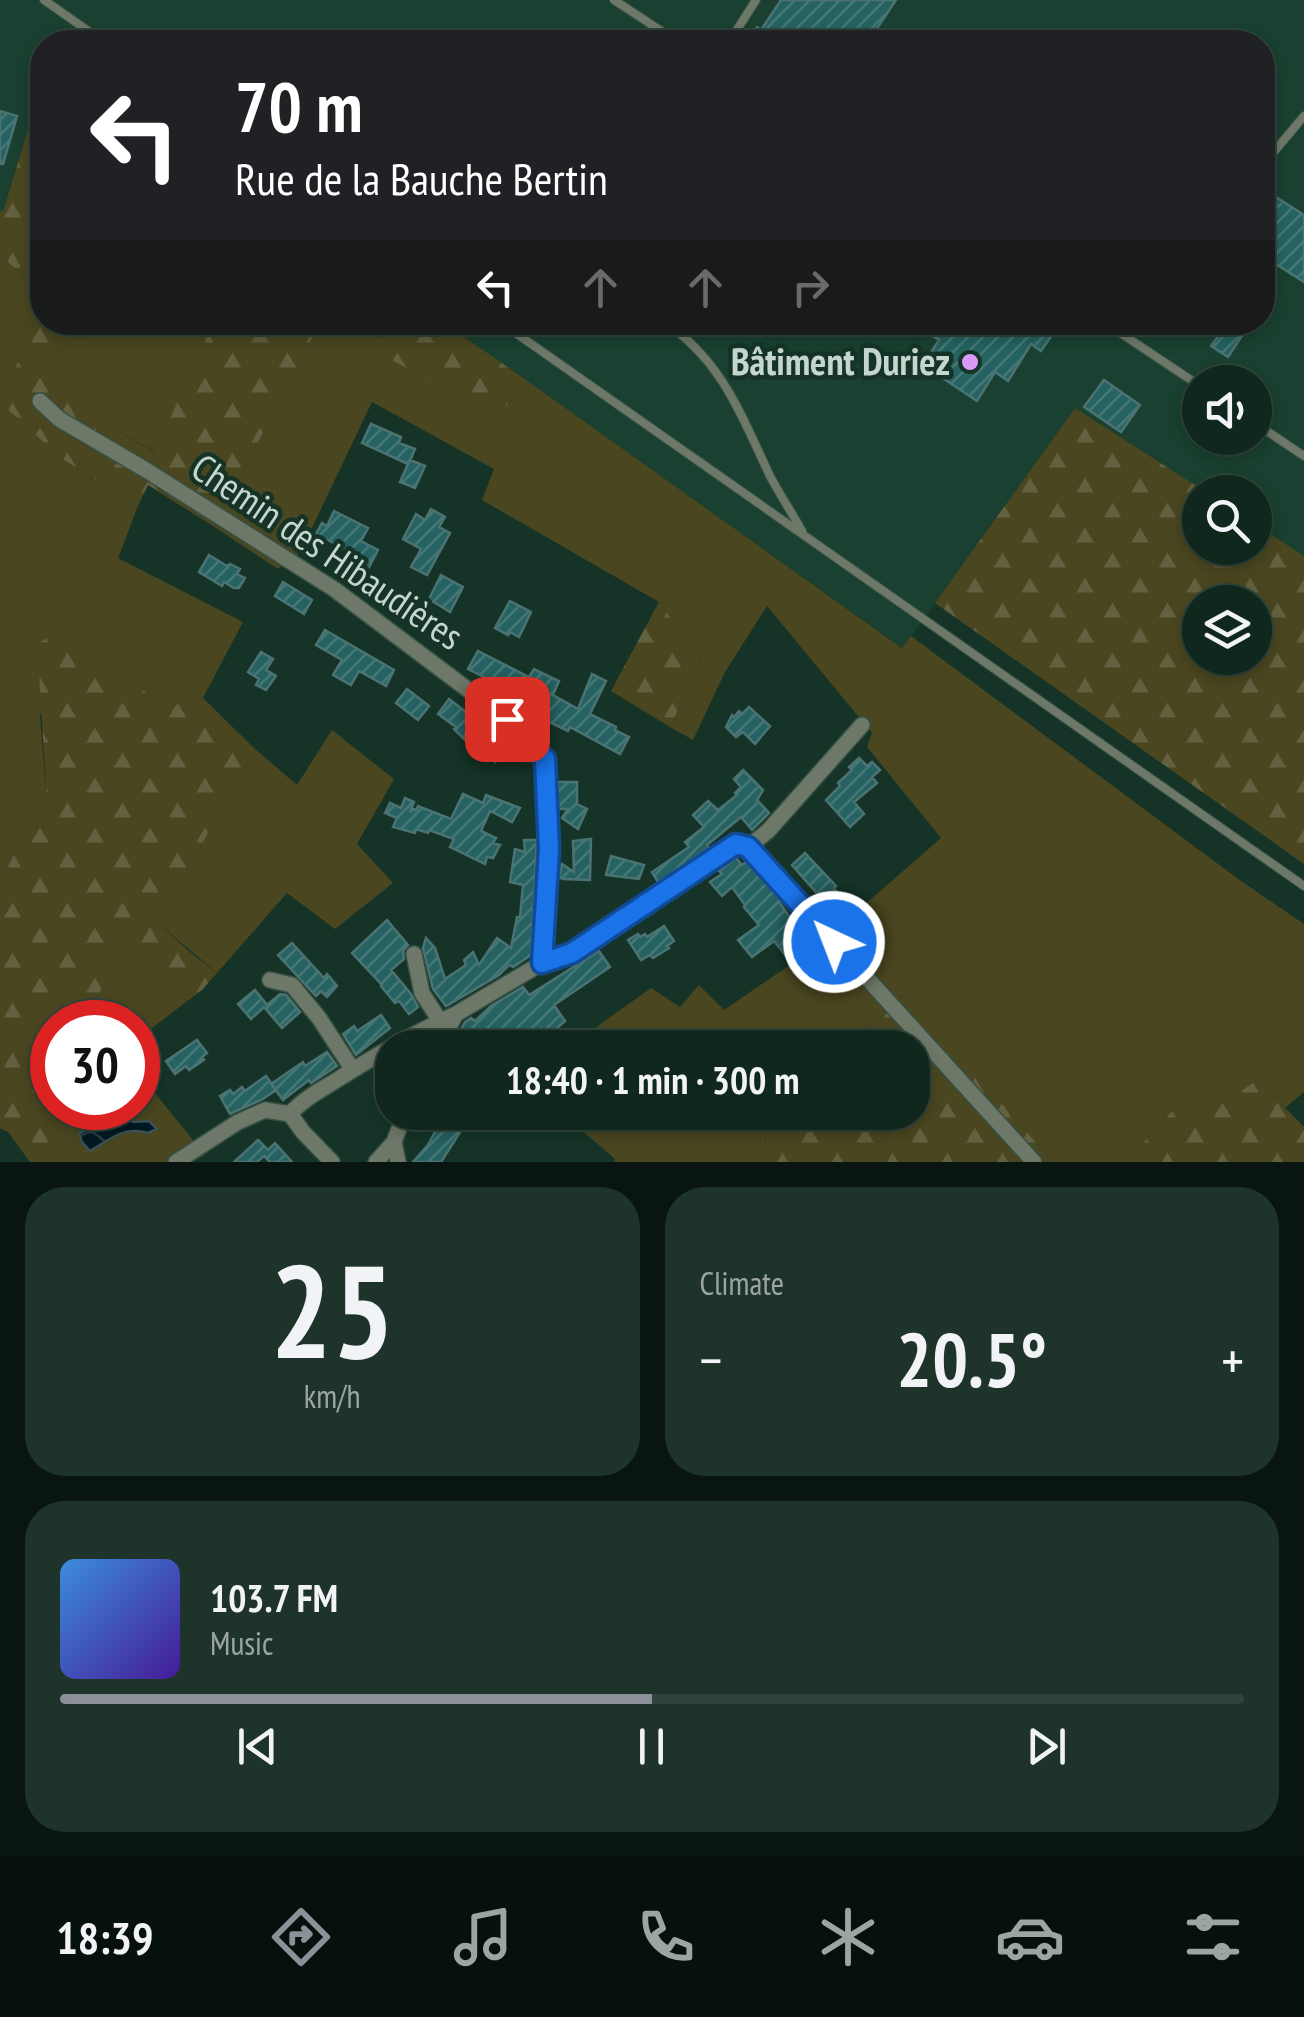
<!DOCTYPE html>
<html lang="en">
<head>
<meta charset="utf-8">
<style>
  :root { --surface:#10271d; --page:#1e332a; --text:#f1f3f6; --muted:#9ca5a4; --line:#30443b; --accent:#8c9099 }
  body { margin:0; font-family:"PT Sans Narrow",sans-serif; background:var(--page); color:var(--text); height:100vh; display:flex; flex-direction:column; font-size:38px; white-space:nowrap }
  * { box-sizing:border-box; margin:0 }
  p { font-size:32px; color:var(--muted) }
  .icon { flex:none; width:55px; height:55px; fill:none; stroke:currentColor; stroke-width:2; stroke-linecap:round; stroke-linejoin:round }
  .map { position:relative; height:1162px; overflow:hidden }
  .details { display:flex; flex-direction:column; gap:25px; padding:25px; background:#091510; flex:1 }
  .details>* { flex:none }
  .banner { position:absolute; left:30px; top:30px; width:1245px; height:305px; border-radius:40px; box-shadow:0 5px 15px #0003,0 0 0 2px var(--line); background:#202124; color:#fff; overflow:hidden }
  .controls { position:absolute; left:1182px; top:365px; display:grid; gap:20px }
  .controls a { display:grid; place-items:center; width:90px; height:90px; border-radius:50%; background:var(--surface); box-shadow:0 5px 15px #0003,0 0 0 2px var(--line); font-size:50px }
  .speed { position:absolute; left:30px; top:1000px; display:flex; gap:20px; font-size:50px; font-weight:700; text-align:center }
  .speed>* { display:grid; place-content:center; width:130px; height:130px; border-radius:50%; background:var(--surface); box-shadow:0 5px 15px #0003,0 0 0 2px var(--line); line-height:1 }
  .speed .limit { border:15px solid #d22; background:#fff; color:#111 }
  .pin { position:absolute; display:grid; place-items:center; width:85px; height:85px; color:#fff; margin:-42px; border-radius:20px; box-shadow:0 5px 15px #0006 }
  .me { position:absolute; width:110px; margin:-55px; rotate:317deg; stroke-linejoin:round; filter:drop-shadow(0 0 8px #0008) }
  .turn { display:flex; align-items:center; gap:35px; height:210px; padding:0 40px; font-size:45px }
  .turn .icon { width:130px; height:130px; stroke-width:2.5 }
  .turn b { display:block; font-size:70px; line-height:85px }
  .lanes { display:flex; align-items:center; height:95px; padding:0 40px; background:#0003; justify-content:center; gap:50px; direction:ltr }
  .lanes .off { opacity:.35 }
  .big { font-size:75px; font-weight:600; line-height:1.1 }
  .details .card { flex:1; display:flex; flex-direction:column; justify-content:center; gap:15px; min-width:0; padding:0 35px; border-radius:40px; background:var(--page) }
  .details .dial { align-items:center; gap:0 }
  .dial b { font-size:130px; line-height:1 }
  .song { display:flex; align-items:center; gap:30px }
  .cover { width:120px; height:120px; border-radius:15px; background:linear-gradient(135deg,hsl(210 70% 55%),hsl(260 70% 35%)) }
  .played { height:10px; border-radius:5px; background:linear-gradient(90deg,var(--accent) 50%,var(--line) 50%) }
  .keys { display:flex; justify-content:space-around; direction:ltr }
  .heat { display:flex; justify-content:space-between; align-items:center; font-size:55px; direction:ltr }
  .details .tiles { flex:1; display:grid; gap:25px; grid-template-columns:1fr 1fr }
  .card:last-child { grid-column:span 2 }
  .trip { position:absolute; left:375px; top:1030px; width:555px; height:100px; border-radius:40px; background:var(--surface); box-shadow:0 5px 15px #0003,0 0 0 2px var(--line); font-weight:600; line-height:100px; text-align:center }
  .tab-bar { display:flex; height:160px; justify-content:space-around; align-items:center; background:#06100c; color:var(--muted) }
  .tab-bar .icon { width:70px; height:70px }
  .tab-bar .active { color:var(--accent) }
  .tab-bar b { font-size:45px; color:var(--text) }
  .map>svg:first-child { display:block }
</style>
</head>
<body>
<div class="map">
<svg width="1304" height="1162" viewBox="0 0 1304 1162">
  <defs>
    <pattern id="forest-firs" width="22" height="20" patternUnits="userSpaceOnUse" patternTransform="scale(2.5)"><rect width="22" height="20" fill="#4a4620"/><path d="M5 1l3.5 6h-7zM16 11l3.5 6h-7z" fill="#63603f"/></pattern>
    <pattern id="water-waves" width="16" height="10" patternUnits="userSpaceOnUse" patternTransform="scale(2.5)"><rect width="16" height="10" fill="#001923"/><path d="M0 5q4-4 8 0t8 0" fill="none" stroke="#243a42"/></pattern>
    <pattern id="building-hatch" width="6" height="6" patternUnits="userSpaceOnUse" patternTransform="scale(2.5)"><rect width="6" height="6" fill="#256261"/><path d="M-1 1l2-2M0 6l6-6M5 7l2-2" fill="none" stroke="#437876"/></pattern>
  </defs>
  <rect width="100%" height="100%" fill="#153427"/>
  <path fill="#194030" fill-rule="evenodd" d="M0 0H1304V556L1255 524V492H1206L1075 408 903 648 444 323 1262 322V42H42V83L2 212 0 211ZM1200 382H1255V438H1200Z"/>
  <path fill="#4a4620" d="M0 255 42 293V303L2 403 62 459 138 506 118 558 243 622 203 698 166 707 97 656 72 623 40 716 47 802 24 834 0 882Z
    M66 323H213L156 452 112 428 51 384Z
    M320 323H359L374 331 494 419 529 382 902 648 911 636 1241 881 1304 924V1092L1285 1108 1257 1080 1198 1121 1181 1101 1126 1162H1053L905 993 850 1047H575L581 1038 651 988 680 1007 699 985 724 1010 816 947 941 838 867 747 872 733 767 606 725 672 693 740 670 727 702 660 659 602 482 500 494 469 372 402 300 553 278 569 216 528 227 502Z
    M332 730 394 779 357 844 393 883 335 929 287 893 217 973 158 923 255 749 297 785Z
    M123 949 169 974 186 1002 138 1039V1022H83Z
    M138 1072 205 1155 191 1162H58L44 1123 64 1108H138Z
    M562 1113H786L745 1162H614L615 1159Z"/>
  <path fill="url(#forest-firs)" fill-rule="evenodd" d="M42 83V293L0 255V211H3Z
    M42 303V322L66 323 52 384 112 428 155 452 213 323H320L227 502 216 528 148 485 138 506 62 459 1 403Z
    M359 323H444L529 382 494 419 382 354 374 331Z
    M1075 408 1206 492H1200V548H1255V524L1304 556V864L935 603ZM1255 602V658H1200V602Z
    M659 602 702 660 670 727 611 691Z
    M72 623 97 656 166 707 203 698 255 749 158 923 190 952 217 973 202 990 186 1002 169 974 123 950 83 1022H52V1108H64L44 1123 58 1162H30L8 1132 0 1128V882L24 834 47 802 37 644Z
    M905 993 1053 1162H745L786 1113 912 1112V1048L850 1047Z
    M1257 1080 1304 1127V1162H1126L1181 1101 1198 1120Z"/>
  <path fill="url(#water-waves)" stroke="#3b5256" stroke-width="2.5" d="M110 1114 134 1122 149 1121 157 1129 148 1133C123 1126 111 1139 90 1151L82 1142 79 1134Z"/>
  <path fill="url(#building-hatch)" stroke="#4c7373" stroke-width="2.5" d="M781 0H896L868 42H747L757 27 761 30Z
    M0 111 17 116 3 164H0Z
    M1262 188 1304 215V282L1262 255Z
    M910 322H1039L1054 332 1041 351 1031 344 1008 381 995 372 977 401 923 365 939 340Z
    M1201 322H1251L1228 357 1211 346 1219 335Z
    M1104 380 1140 405 1121 432 1084 407Z
    M371 424 401 437 399 443 415 449 409 463 410 460 425 466 415 488 400 482 408 464 362 443Z
    M431 509 445 517 439 527 450 533 427 575 411 567 421 549 403 539 416 514 425 520Z
    M334 511 368 528 361 541 378 550 363 579 339 565 347 550 316 534 322 523 327 526Z
    M209 555 227 566 230 564 240 569 237 574 245 578 239 588H234L224 582 222 586 199 572Z
    M441 575 463 587 450 612 429 599Z
    M283 582 312 600 304 614 275 596Z
    M510 601 531 612 519 637 510 632 508 635 495 628Z
    M325 630 394 670 386 686 359 671 351 685 333 675 342 660 316 645Z
    M478 651 529 677 534 669 559 681 553 695 578 709 592 674 606 681 590 714 616 727 615 730 629 737 620 754 570 727 568 731 541 718 550 702 523 689 519 698 500 689 502 686 468 669Z
    M261 652 273 659 266 670 276 676 266 690 256 685 259 679 248 672Z
    M407 689 429 706 418 720 396 703Z
    M449 699 466 712 469 709 511 742 495 762 463 738 454 729 456 727 438 714Z
    M749 707 770 726 755 744 743 732 736 737 726 727 732 715 734 717 739 711 742 714Z
    M859 758 867 766 872 762 880 770 872 777 877 783 854 802 864 814 850 827 826 800 840 786 838 783 852 770 849 767Z
    M743 770 763 790 757 800 769 813 752 830 741 817 707 845 709 848 658 882 652 872 689 847 685 842 704 827 693 815 708 801 718 810 737 795 735 793 741 787 734 779Z
    M558 782H577V804L587 809 578 829 562 818 568 809H558Z
    M463 794 483 803 486 795 520 808 512 822 490 811 481 831 496 838 493 843 500 845 493 858 487 857 485 864 450 847 454 839 429 830 428 833 416 829 415 833 393 827 397 818 385 813 390 803 401 808 405 798 414 802 410 812 413 809 416 810 418 806 451 819Z
    M591 839 590 880 563 879 559 877 562 864 574 872 573 841Z
    M524 840H537L531 955 513 967 509 965 499 975 446 1006 433 989 423 948 426 938 435 948 445 979 466 965 464 960 473 952 479 965 497 938 511 948 517 917H520L523 885 510 882 515 849 525 852Z
    M805 853 836 886 834 888 848 904 836 915 792 865Z
    M611 856 644 865 639 879 606 875Z
    M736 858 742 865 746 862 781 900 779 902 797 927 796 929 802 937 795 943 799 948 787 957 774 941 752 957 738 940 759 925 744 907 745 905 732 887 722 896 710 882 722 874 719 871Z
    M387 920 408 945 403 951 404 959 391 970 411 994 418 1007 409 1014 399 1001 395 1003 381 986 382 985 352 953Z
    M664 926 674 941 667 946 669 948 653 958 650 955 641 960 628 940 638 934 640 937 645 934 647 937Z
    M292 943 324 978 327 974 337 986 327 997 321 991 316 996 278 955Z
    M599 951 610 967 554 1005 565 1021 549 1035 541 1028 523 1048H451L465 1022 471 1018 475 1021 491 1006 523 987 529 995Z
    M255 990 267 1005 280 994 286 995 300 1012 282 1028 264 1007 251 1019 238 1004Z
    M381 1015 390 1028 356 1055 343 1034 354 1026 357 1031Z
    M197 1040 207 1053 202 1057 204 1060 189 1070 186 1066 175 1074 166 1061Z
    M327 1052 337 1066 311 1083 309 1080 283 1100 271 1084 303 1062 305 1066Z
    M266 1076 276 1090 263 1099 230 1114 220 1096 230 1090 233 1094 242 1087 245 1091Z
    M416 1112H460L458 1123 464 1126 441 1162H413L428 1145 437 1128 425 1123 416 1115Z
    M258 1140 268 1150 275 1143 292 1162H270L264 1156 257 1162H234Z"/>
  <g fill="none" stroke-linecap="round" stroke-linejoin="round">
    <g stroke="#355145" stroke-width="10">
      <path id="service" d="M44 0 104 42
        M614 0 678 42
        M729 42 756 0
        M1262 166 1304 116
        M500 322 1304 886
        M664 322C722 360 742 417 770 476 780 495 792 513 802 531
        M1104 322 1200 386
        M1122 334 1132 322
        M1255 423 1304 456"/>
    </g>
    <g stroke="#355145" stroke-width="18">
      <path id="minor" d="M40 401 59 419 146 470 334 589 507 719 545 759 549 849 542 963
        M748 847 768 831 862 725
        M414 954 422 993 440 1021
        M270 980 292 985 319 1018 353 1070
        M438 1048 456 1014 542 963 572 953 736 844 748 847 1034 1162
        M290 1114C304 1098 323 1089 340 1078 378 1054 416 1032 456 1014
        M290 1114 303 1132 332 1162
        M176 1162 238 1122 265 1110 290 1114
        M376 1162 394 1142
        M398 1162 394 1142 405 1112"/>
    </g>
    <use href="#service" stroke="#6e7868" stroke-width="8"/>
    <use href="#minor" stroke="#6e7868" stroke-width="15"/>
  </g>
  <g fill="none" stroke-linecap="round" stroke-linejoin="round">
    <g stroke="#114b97" stroke-width="25">
      <path id="route" d="M507 719 545 759 549 849 542 963 572 953 736 844 748 847 834 942"/>
    </g>
    <use href="#route" stroke="#1a73e8" stroke-width="18"/>
  </g>
  <circle fill="#da9af6" stroke="#153427" stroke-width="4" cx="970" cy="362" r="10"/>
  <g text-anchor="middle" stroke-width="9" stroke-linejoin="round" paint-order="stroke">
    <g font-size="38" font-weight="bold" fill="#c5d6ce" stroke="#153427" text-anchor="end">
      <text x="950" y="375">Bâtiment Duriez</text>
    </g>
    <g font-size="38" fill="#c5d6ce" stroke="#153427">
      <text transform="translate(327 552) rotate(34)" y="13">Chemin des Hibaudières</text>
    </g>
  </g>
</svg>
<div class="controls">
<a><svg class="icon" aria-label="sound" viewBox="0 0 24 24"><path d="M4 9h4l5-4v14l-5-4H4zM17 9q2 3 0 6"/></svg></a>
<a><svg class="icon" aria-label="search" viewBox="0 0 24 24"><circle cx="10" cy="10" r="6"/><path d="M15 15l6 6"/></svg></a>
<a><svg class="icon" aria-label="layers" viewBox="0 0 24 24"><path d="M12 4l9 5-9 5-9-5zM3 14l9 5 9-5"/></svg></a>
</div>
<div class="speed"><div class="limit">30</div></div>
<div class="pin" style="left:507px;top:719px;background:#d93025"><svg class="icon" aria-label="arrive" viewBox="0 0 24 24"><path d="M6 21V4h12l-3 4 3 4H6"/></svg></div>
<svg class="me" style="left:834px;top:942px" viewBox="-20 -20 40 40"><circle r="17" fill="#1a73e8" stroke="#fff" stroke-width="3"/><path d="M0-11L8 9 0 5-8 9z" fill="#fff"/></svg>
<div class="trip">18:40 · 1 min · 300 m</div>
<div class="banner">
<div class="turn"><svg class="icon" aria-label="left" viewBox="0 0 24 24"><path d="M17 20v-9H6M10 6l-5 5 5 5"/></svg><div><b>70 m</b>Rue de la Bauche Bertin</div></div>
<div class="lanes"><svg class="icon" aria-label="left" viewBox="0 0 24 24"><path d="M17 20v-9H6M10 6l-5 5 5 5"/></svg><svg class="icon off" aria-label="ahead" viewBox="0 0 24 24"><path d="M12 20V5M6 11l6-6 6 6"/></svg><svg class="icon off" aria-label="ahead" viewBox="0 0 24 24"><path d="M12 20V5M6 11l6-6 6 6"/></svg><svg class="icon off" aria-label="right" viewBox="0 0 24 24"><path d="M7 20v-9h11M14 6l5 5-5 5"/></svg></div>
</div>
</div>
<section class="details">
<div class="tiles">
<div class="card dial"><b>25</b><p>km/h</p></div>
<div class="card"><p>Climate</p>
<div class="heat"><a>−</a><b class="big">20.5°</b><a>+</a></div>
</div>
<div class="card">
<div class="song"><i class="cover"></i><div><b>103.7 FM</b><p>Music</p></div></div>
<div class="played"></div>
<div class="keys"><svg class="icon" aria-label="previous" viewBox="0 0 24 24"><path d="M18 5L8 12l10 7zM5 5v14"/></svg><svg class="icon" aria-label="pause" viewBox="0 0 24 24"><path d="M8 5v14M16 5v14"/></svg><svg class="icon" aria-label="next" viewBox="0 0 24 24"><path d="M6 5l10 7-10 7zM19 5v14"/></svg></div>
</div>
</div>
</section>
<nav class="tab-bar">
<b>18:39</b>
<svg class="icon active" aria-label="directions" viewBox="0 0 24 24"><path d="M12 3l9 9-9 9-9-9zM9 14v-3h6M13 9l2 2-2 2"/></svg>
<svg class="icon" aria-label="music" viewBox="0 0 24 24"><path d="M9 18V5l10-2v13"/><circle cx="6" cy="18" r="3"/><circle cx="16" cy="16" r="3"/></svg>
<svg class="icon" aria-label="phone" viewBox="0 0 24 24"><path d="M5 4h4l2 5-3 2q2 4 5 5l2-3 5 2v4C11 20 4 13 5 4z"/></svg>
<svg class="icon" aria-label="climate" viewBox="0 0 24 24"><path d="M12 3v18M4 7l16 10M4 17L20 7"/></svg>
<svg class="icon" aria-label="car" viewBox="0 0 24 24"><path d="M5 17H2v-5l4-1 3-4h7l3 4 3 1v5h-3M9 17h6M6 11h13"/><circle cx="7" cy="17" r="2"/><circle cx="17" cy="17" r="2"/></svg>
<svg class="icon" aria-label="filters" viewBox="0 0 24 24"><path d="M4 7h16M4 17h16"/><circle cx="9" cy="7" r="2"/><circle cx="15" cy="17" r="2"/></svg>
</nav>
</body>
</html>
